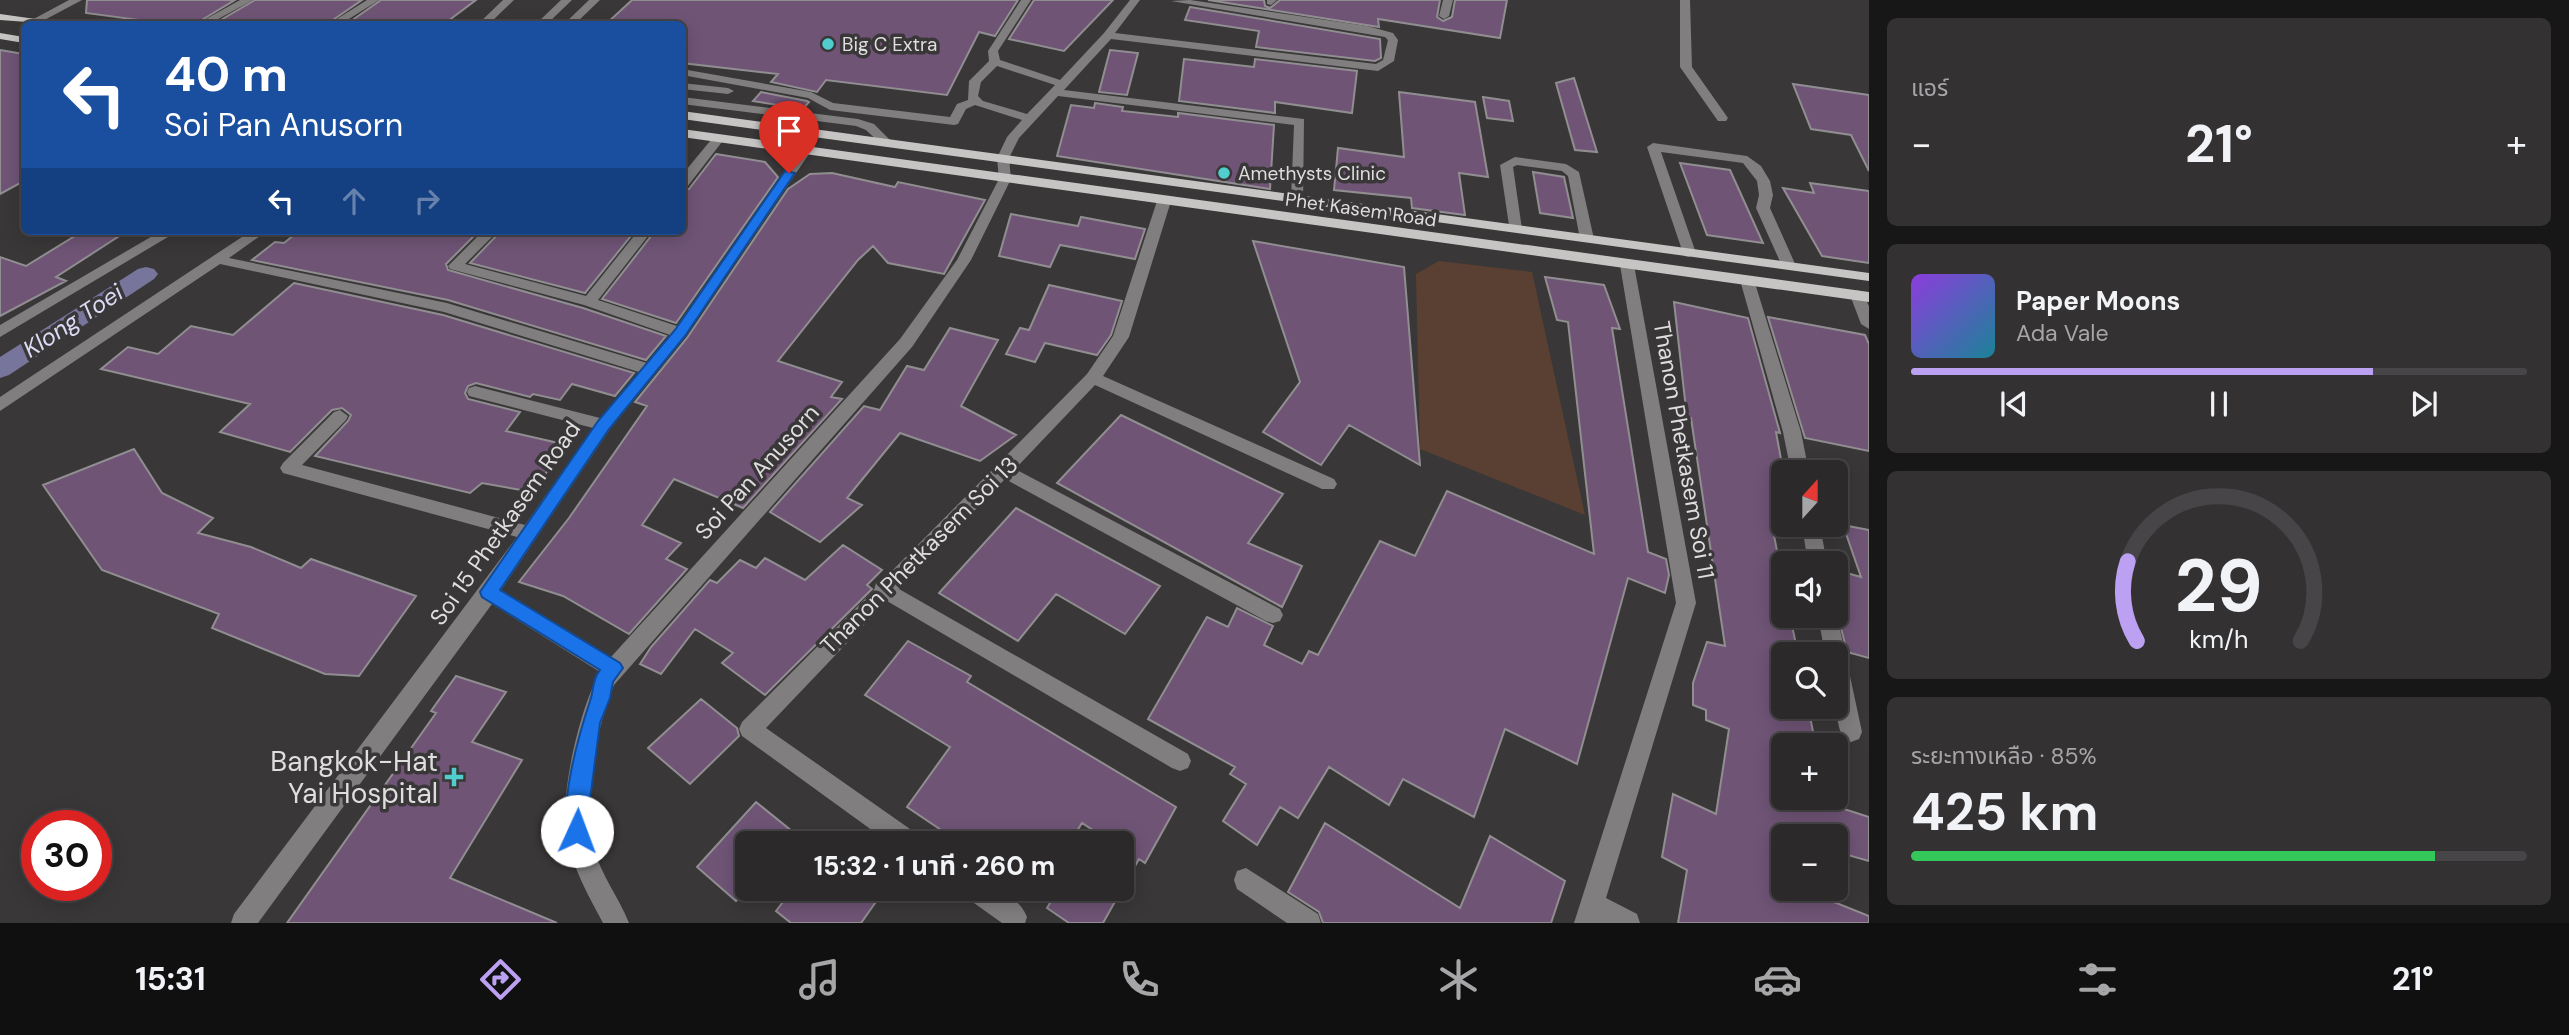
<!DOCTYPE html>
<html lang="th">
<head>
<meta charset="utf-8">
<style>
  :root { --surface:#2b292a; --page:#333132; --text:#f1f3f6; --muted:#a6a6a8; --line:#474547; --accent:#bca0f2 }
  body { margin:0; font-family:"DM Sans","Noto Sans Thai",sans-serif; background:var(--page); color:var(--text); height:100vh; display:flex; flex-direction:column; font-size:26px; white-space:nowrap }
  * { box-sizing:border-box; margin:0 }
  p { font-size:23px; color:var(--muted) }
  .icon { flex:none; width:38px; height:38px; fill:none; stroke:currentColor; stroke-width:2; stroke-linecap:round; stroke-linejoin:round }
  .map { position:relative; flex:1; overflow:hidden }
  .side { display:flex; flex-direction:column; gap:18px; padding:18px; background:#181717; width:700px }
  .side>* { flex:none }
  .hud { position:absolute; left:21px; top:21px; width:665px; height:214px; border-radius:10px; box-shadow:0 4px 18px #0003,0 0 0 2px var(--line); background:#1a4fa0; color:#fff; overflow:hidden }
  .needle { width:46px; rotate:21deg }
  .buttons { position:absolute; left:1771px; top:460px; display:grid; gap:14px }
  .buttons a { display:grid; place-items:center; width:77px; height:77px; border-radius:10px; background:var(--surface); box-shadow:0 4px 18px #0003,0 0 0 2px var(--line); font-size:35px }
  .speed { position:absolute; left:21px; top:810px; display:flex; gap:14px; font-size:35px; font-weight:700; text-align:center }
  .speed>* { display:grid; place-content:center; width:91px; height:91px; border-radius:50%; background:var(--surface); box-shadow:0 4px 18px #0003,0 0 0 2px var(--line); line-height:1 }
  .speed .limit { border:10px solid #d22; background:#fff; color:#111 }
  .pin { position:absolute; display:grid; place-items:center; width:60px; height:60px; color:#fff; margin:-72px -30px; border-radius:50% 50% 50% 0; rotate:-45deg; box-shadow:0 0 7px #0007 }
  .pin .icon { rotate:45deg }
  .me { position:absolute; width:77px; margin:-38px; rotate:2deg; stroke-linejoin:round; filter:drop-shadow(0 0 5px #0008) }
  .turn { display:flex; align-items:center; gap:24px; height:147px; padding:0 28px; font-size:32px }
  .turn .icon { width:91px; height:91px; stroke-width:2.5 }
  .turn b { display:block; font-size:49px; line-height:60px }
  .lanes { display:flex; align-items:center; height:66px; padding:0 28px; background:#0003; justify-content:center; gap:35px; direction:ltr }
  .lanes .off { opacity:.35 }
  .big { font-size:52px; font-weight:700; line-height:1.1 }
  .side .tile { flex:1; display:flex; flex-direction:column; justify-content:center; gap:10px; min-width:0; padding:0 24px; border-radius:10px; background:var(--page) }
  .side .dial { align-items:center; gap:0 }
  .dial svg { height:182px; overflow:visible; fill:none; stroke:var(--line); stroke-width:7; stroke-linecap:round; text-anchor:middle }
  .dial text { fill:var(--text); stroke:none }
  .song { display:flex; align-items:center; gap:21px }
  .cover { width:84px; height:84px; border-radius:10px; background:linear-gradient(135deg,hsl(270 70% 55%),hsl(190 70% 35%)) }
  .played { height:7px; border-radius:4px; background:linear-gradient(90deg,var(--accent) 75%,var(--line) 75%) }
  .keys { display:flex; justify-content:space-around; direction:ltr }
  .heat { display:flex; justify-content:space-between; align-items:center; font-size:38px; direction:ltr }
  .charge { height:10px; border-radius:5px; background:linear-gradient(90deg,#34c759 85%,var(--line) 0) }
  .trip { position:absolute; left:735px; top:831px; width:399px; height:70px; border-radius:10px; background:var(--surface); box-shadow:0 4px 18px #0003,0 0 0 2px var(--line); font-weight:700; line-height:70px; text-align:center }
  .menu { display:flex; height:112px; justify-content:space-around; align-items:center; background:#111011; color:var(--muted) }
  .menu .icon { width:49px; height:49px }
  .menu .selected { color:var(--accent) }
  .menu b { font-size:32px; color:var(--text) }
  main { display:flex; flex:1; min-height:0 }
  .map>svg:first-child { display:block }
</style>
</head>
<body>
<main>
<div class="map">
<svg width="1869" height="923" viewBox="0 0 1869 923">
  <rect width="100%" height="100%" fill="#393738"/>
  <path fill="#5a4032" d="M1439 261 1532 272 1585 515 1420 449 1416 274Z"/>
  <g fill="none" stroke-linecap="round" stroke-linejoin="round">
    <path fill="#78759d" fill-rule="evenodd" d="M146 267 154 269 158 274 154 279 9 375 0 378V357L138 269Z"/>
  </g>
  <path fill="#6f5476" stroke="#908e90" stroke-width="2" d="M87 0H235L195 24H169L86 13Z
    M255 0H362L327 24H214Z
    M381 0H476L444 24H378L351 21Z
    M632 0H1018L995 36 979 32 947 95 826 80 817 92 771 82 778 74 682 63V24H606Z
    M1034 0H1113L1064 51 1009 39Z
    M1208 0H1264L1265 6 1270 8 1280 0H1440L1437 17 1443 21 1452 17 1455 0H1507L1500 38 1378 19 1379 27Z
    M1190 7 1380 39 1381 58 1375 61 1256 47 1259 31 1185 20Z
    M0 50 24 54V181L0 194Z
    M1110 50 1138 53 1127 95 1099 92Z
    M1184 59 1254 67 1255 59 1357 71 1352 113 1275 102V113L1179 101Z
    M1574 78 1597 152 1575 150 1556 83Z
    M1793 84 1869 95V171L1851 135 1811 129Z
    M761 92 807 101 809 102 803 109 753 101Z
    M1399 92 1475 102 1488 177 1459 173 1465 215 1412 208 1411 198 1334 190 1338 148 1404 157Z
    M1483 97 1509 101 1513 121 1487 118Z
    M1095 103 1123 107 1122 111 1178 117V113L1274 125 1270 189 1057 156 1071 105 1094 108Z
    M716 154 765 162 778 177 676 323 602 299 655 231H682V191L689 189Z
    M1680 163 1730 170 1763 243 1707 235Z
    M1533 172 1564 177 1573 218 1540 213Z
    M832 173 895 187 898 182 985 200 944 274 888 263 873 246 858 260 778 361 842 382 831 397 842 399 743 508 674 479 642 525 681 543 666 559 687 569 629 634 563 596 519 582 569 518 647 406 635 402 687 338 788 189 810 174Z
    M1810 183 1869 191V263L1822 256 1783 188 1814 193Z
    M1011 214 1078 226 1081 217 1145 229 1135 259 1060 245 1050 267 999 256Z
    M83 231H127L56 277 66 281 0 316V257L26 266Z
    M299 231H479L446 264 448 270 583 308 666 336 646 360 448 300 252 260 275 242 284 243Z
    M501 231H635L585 293 470 263Z
    M1253 241 1404 267 1420 465 1349 425 1321 465 1263 432 1300 382Z
    M1545 277 1604 285 1620 329 1612 328 1648 552 1666 559 1669 575 1665 593 1628 578 1577 764 1505 729 1474 817 1403 779 1389 805 1329 767 1298 818 1280 807 1257 845 1223 821 1246 784 1230 774 1235 767 1148 719 1207 617 1228 627 1237 608 1273 626 1264 645 1302 664 1309 651 1318 655 1380 541 1415 556 1447 491 1594 554 1568 322 1557 320Z
    M294 283 443 315 634 373 615 396 572 384 560 400 533 394 530 397 476 383 468 386 465 393 468 399 520 412 506 431 567 445 532 492 482 483 470 493 315 456 348 421 351 415 342 408 332 410 290 452 220 432 250 404 101 369 128 347 158 354 191 326 233 335Z
    M1049 285 1122 301 1111 335 1097 355 1045 343 1035 362 1006 354 1020 328 1029 330Z
    M1674 302 1748 318 1780 433 1776 432 1783 470V528L1772 525 1783 582V616H1790L1798 654H1783V707H1808L1816 746H1783V798H1843L1844 809 1869 817V861L1844 854 1837 836H1783V889H1825L1824 898 1869 916V923H1678L1687 870 1662 857 1673 794 1716 814 1729 729 1706 720V710L1693 705V683L1707 642 1725 646 1691 418H1687Z
    M1768 317 1865 335 1869 344V451L1805 438Z
    M950 328 998 340 961 406 1016 435 980 461 900 433 847 498 862 505 820 542 770 512 864 406 880 410 907 366 924 370Z
    M1121 415 1283 494 1248 543 1302 566 1282 607 1057 483Z
    M134 449 162 493 213 518 198 533 251 547 301 568 311 559 416 596 359 676 325 674 212 628 219 614 102 570 43 485Z
    M1016 508 1160 586 1125 634 1056 594 1018 641 939 593Z
    M1843 525 1869 530V658L1847 652 1836 608V570L1861 577Z
    M843 545 882 570 867 585 872 589 765 695 722 663 733 653 695 629 661 674 640 664 651 647 710 580 717 583 740 560 756 568 765 558 805 580Z
    M908 641 971 676 967 682 1176 807 1145 863 1139 859 1103 923H1069L1047 908 1050 903 1030 889H1122V844H1114L1082 823 1069 844H962L907 807 950 747 865 695Z
    M456 676 506 692 472 742 522 760 450 878 557 923H287L436 713 431 711Z
    M701 699 737 728 739 736 690 784 648 748Z
    M756 802 808 844H747V888L736 901 697 867Z
    M1325 823 1460 908 1490 836 1565 881 1551 923H1323L1319 912 1288 892Z
    M793 889H885L861 923H791L776 911Z"/>
  <g fill="none" stroke-linecap="round" stroke-linejoin="round">
    <path fill="#807e7e" fill-rule="evenodd" d="M69 0H82L37 24 28 22Z
      M240 0H253L209 24H197Z
      M367 0H379L341 24H329Z
      M503 0H514L489 24H478Z
      M561 0H572L547 24H536Z
      M589 0H600L575 24H564Z
      M1021 0H1031L998 51 1000 60 1060 80 1104 33 1130 0H1140L1115 33 1376 64 1383 60 1388 40 1385 37 1171 1 1190 0 1367 26 1393 33 1398 40 1394 61 1378 71 1111 39 1064 90 1304 119 1303 202 1298 203 1291 199 1294 125 1058 96 1019 138 1009 158 1011 179 971 260 912 347 614 685C597 728 579 805 594 850 602 876 619 898 629 923H603C589 897 573 868 567 839 558 800 580 707 600 672L492 604 258 923H231L234 914 517 537 283 473 280 468 283 463 334 412 340 410 348 416 346 420 302 465 525 525 593 428 469 396 467 392 469 388 475 386 600 418 639 372 444 312 220 264 0 411V397L251 231H267L229 258 447 303 647 363 670 335 584 305 450 269 448 266 483 231H498L465 264 586 296 638 231H652L598 300 677 326 801 148H809L811 151 685 337 610 429 501 590 611 657 900 339 957 260 999 179 997 158 1007 137 1022 120 975 105 966 109 958 124 954 125 830 110 808 98 682 75V69L811 92 833 103 950 117 957 104 968 100 969 81 989 61 988 51ZM997 66 1055 85 1027 114 983 101 978 96 981 82Z
      M1267 0H1277L1271 5 1267 4Z
      M1443 0H1453L1449 16 1444 19 1439 16Z
      M1680 0H1690L1692 67 1728 118 1726 121H1718L1680 67Z
      M682 83 728 88 734 91 728 94 682 89Z
      M682 97 858 119 874 124 893 143 883 146 866 130 856 126 682 104Z
      M715 135 725 138 687 187 682 188V175Z
      M1653 143 1747 156 1761 166 1770 181 1773 195 1770 208 1796 266 1794 269H1784L1782 266 1756 208 1759 195 1757 181 1743 163 1661 152 1696 253 1689 257 1684 256 1647 147Z
      M1515 157 1566 164 1579 172 1594 239 1592 242H1582L1580 239 1568 176 1562 171 1517 165 1513 167 1522 229 1520 232H1510L1500 165Z
      M1164 197 1171 201 1129 337 1103 376 1334 479 1337 484 1334 489H1322L1095 385 1015 469 1280 609 1283 615 1280 621 1273 623 1266 621 1005 479 899 589 1188 754 1191 761 1188 768 1180 771 1172 768 887 601 766 728 920 836 924 844H891L742 736 739 729 742 722 874 590 876 583 882 581 1087 374 1113 336 1157 201Z
      M161 231H178L0 337V325Z
      M1627 261 1634 265 1696 603 1606 898 1637 914 1640 923H1574L1676 603 1620 265Z
      M1747 276 1754 280 1801 432 1809 472H1791L1783 432 1740 280Z
      M1857 290 1862 292 1869 306V329L1861 324 1850 295Z
      M1802 525H1820L1827 564H1808Z
      M1836 611 1862 732 1859 739 1851 742 1843 739C1832 713 1836 682 1836 654H1825L1818 616H1836Z
      M1246 868 1318 914 1321 923H1287L1237 889 1234 880 1237 871Z
      M964 889C989 889 1016 890 1027 917L1025 923H1002L967 898Z"/>
    <path fill="#c7c4c4" fill-rule="evenodd" d="M0 14 50 21 55 24 0 20Z
      M0 33 24 37V43L0 39Z
      M682 111 1869 273V281L682 119Z
      M682 129 1869 292V302L682 137Z"/>
  </g>
  <path fill="#1a73e8" stroke="#114b97" stroke-width="2" d="M785 171 795 173 685 336 609 429 500 590 620 663 623 668 613 682 610 698 600 723 585 838 577 841 570 838C557 809 580 731 590 701 594 690 592 679 600 670L482 597 480 592 598 421 675 330Z"/>
  <g fill="#52cdce" stroke="#393738" stroke-width="2.5">
    <circle cx="828" cy="44" r="7"/>
    <circle cx="1224" cy="173" r="7"/>
    <path d="M450.5 766.5h7v7h7v7h-7v7h-7v-7h-7v-7h7z"/>
  </g>
  <g text-anchor="middle" stroke-width="7" stroke-linejoin="round" paint-order="stroke">
    <g font-size="19" fill="#dfddde" stroke="#393738" text-anchor="start">
      <text x="842" y="51">Big C Extra</text>
      <text x="1238" y="180">Amethysts Clinic</text>
    </g>
    <g font-size="19" fill="#dfddde" stroke="#393738">
      <text transform="translate(1361 209) rotate(8)" y="7">Phet Kasem Road</text>
    </g>
    <g font-size="23" fill="#dfddde" stroke="#393738">
      <text transform="translate(1684 450) rotate(80)" y="8">Thanon Phetkasem Soi 11</text>
      <text transform="translate(757 472) rotate(-48)" y="8">Soi Pan Anusorn</text>
      <text transform="translate(505 523) rotate(-55)" y="8">Soi 15 Phetkasem Road</text>
      <text transform="translate(919 555) rotate(-45)" y="8">Thanon Phetkasem Soi 13</text>
    </g>
    <g font-size="24" font-style="italic" fill="#dcdbf6" stroke="#393738">
      <text transform="translate(73 321) rotate(-33)" y="8">Klong Toei</text>
    </g>
    <g font-size="28" fill="#dfddde" stroke="#393738" text-anchor="end">
      <text x="438" y="771">Bangkok-Hat<tspan x="438" dy="32">Yai Hospital</tspan></text>
    </g>
  </g>
</svg>
<div class="buttons">
<a><svg class="needle" viewBox="-14 -14 28 28"><path d="M0-13l5 13h-10z" fill="#e53935"/><path d="M0 13l5-13h-10z" fill="#a6a6a8"/></svg></a>
<a><svg class="icon" aria-label="sound" viewBox="0 0 24 24"><path d="M4 9h4l5-4v14l-5-4H4zM17 9q2 3 0 6"/></svg></a>
<a><svg class="icon" aria-label="search" viewBox="0 0 24 24"><circle cx="10" cy="10" r="6"/><path d="M15 15l6 6"/></svg></a>
<a>+</a>
<a>−</a>
</div>
<div class="speed"><div class="limit">30</div></div>
<div class="pin" style="left:789px;top:173px;background:#d93025"><svg class="icon" aria-label="arrive" viewBox="0 0 24 24"><path d="M6 21V4h12l-3 4 3 4H6"/></svg></div>
<svg class="me" style="left:577px;top:831px" viewBox="-20 -20 40 40"><circle r="19" fill="#fff"/><path d="M0-13L10 11 0 6-10 11z" fill="#1a73e8"/></svg>
<div class="trip">15:32 · 1 นาที · 260 m</div>
<div class="hud">
<div class="turn"><svg class="icon" aria-label="left" viewBox="0 0 24 24"><path d="M17 20v-9H6M10 6l-5 5 5 5"/></svg><div><b>40 m</b>Soi Pan Anusorn</div></div>
<div class="lanes"><svg class="icon" aria-label="left" viewBox="0 0 24 24"><path d="M17 20v-9H6M10 6l-5 5 5 5"/></svg><svg class="icon off" aria-label="ahead" viewBox="0 0 24 24"><path d="M12 20V5M6 11l6-6 6 6"/></svg><svg class="icon off" aria-label="right" viewBox="0 0 24 24"><path d="M7 20v-9h11M14 6l5 5-5 5"/></svg></div>
</div>
</div>
<section class="side">
<div class="tile"><p>แอร์</p>
<div class="heat"><a>−</a><b class="big">21°</b><a>+</a></div>
</div>
<div class="tile">
<div class="song"><i class="cover"></i><div><b>Paper Moons</b><p>Ada Vale</p></div></div>
<div class="played"></div>
<div class="keys"><svg class="icon" aria-label="previous" viewBox="0 0 24 24"><path d="M18 5L8 12l10 7zM5 5v14"/></svg><svg class="icon" aria-label="pause" viewBox="0 0 24 24"><path d="M8 5v14M16 5v14"/></svg><svg class="icon" aria-label="next" viewBox="0 0 24 24"><path d="M6 5l10 7-10 7zM19 5v14"/></svg></div>
</div>
<div class="tile dial"><svg viewBox="0 0 100 80">
<path d="M14 69A42 42 0 1 1 86 69"/>
<path d="M14 69A42 42 0 0 1 10 34" stroke="#bca0f2"/>
<text x="50" y="56" font-size="32" font-weight="700">29</text>
<text x="50" y="72" font-size="11">km/h</text>
</svg></div>
<div class="tile"><p>ระยะทางเหลือ · 85%</p><b class="big">425 km</b><div class="charge"></div></div>
</section>
</main>
<nav class="menu">
<b>15:31</b>
<svg class="icon selected" aria-label="directions" viewBox="0 0 24 24"><path d="M12 3l9 9-9 9-9-9zM9 14v-3h6M13 9l2 2-2 2"/></svg>
<svg class="icon" aria-label="music" viewBox="0 0 24 24"><path d="M9 18V5l10-2v13"/><circle cx="6" cy="18" r="3"/><circle cx="16" cy="16" r="3"/></svg>
<svg class="icon" aria-label="phone" viewBox="0 0 24 24"><path d="M5 4h4l2 5-3 2q2 4 5 5l2-3 5 2v4C11 20 4 13 5 4z"/></svg>
<svg class="icon" aria-label="climate" viewBox="0 0 24 24"><path d="M12 3v18M4 7l16 10M4 17L20 7"/></svg>
<svg class="icon" aria-label="car" viewBox="0 0 24 24"><path d="M5 17H2v-5l4-1 3-4h7l3 4 3 1v5h-3M9 17h6M6 11h13"/><circle cx="7" cy="17" r="2"/><circle cx="17" cy="17" r="2"/></svg>
<svg class="icon" aria-label="filters" viewBox="0 0 24 24"><path d="M4 7h16M4 17h16"/><circle cx="9" cy="7" r="2"/><circle cx="15" cy="17" r="2"/></svg>
<b>21°</b>
</nav>
</body>
</html>
